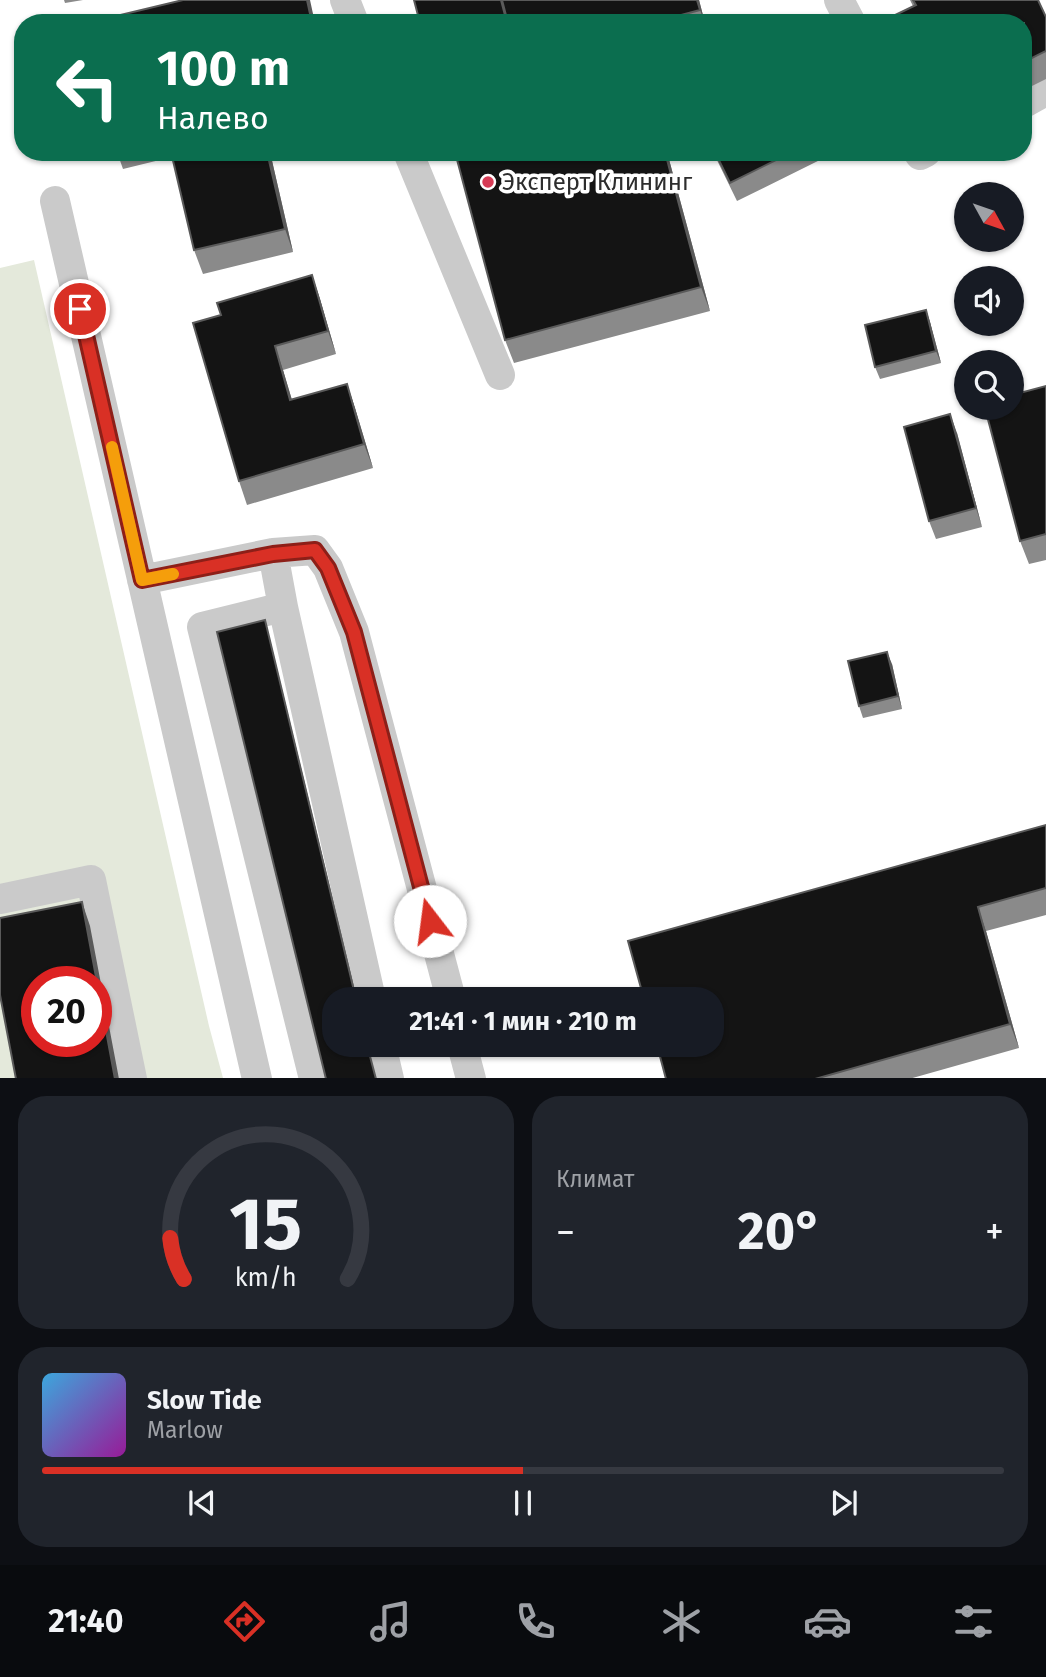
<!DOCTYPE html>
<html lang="ru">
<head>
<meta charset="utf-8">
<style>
  :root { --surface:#171b24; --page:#20242c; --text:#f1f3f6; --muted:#9ea1a6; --line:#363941; --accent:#d93025 }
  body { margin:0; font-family:"Fira Sans",sans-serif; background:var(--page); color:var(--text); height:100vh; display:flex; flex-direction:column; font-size:26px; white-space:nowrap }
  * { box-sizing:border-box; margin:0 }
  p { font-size:23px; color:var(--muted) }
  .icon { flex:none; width:38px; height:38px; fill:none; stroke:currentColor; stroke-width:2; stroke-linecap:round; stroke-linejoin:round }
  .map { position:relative; height:1078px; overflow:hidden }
  .panel { display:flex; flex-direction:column; gap:18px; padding:18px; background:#0d0f14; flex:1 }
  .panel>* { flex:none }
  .guide { position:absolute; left:14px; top:14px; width:1018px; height:147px; border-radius:28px; box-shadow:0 2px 5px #0004; background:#0b6e4f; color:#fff; overflow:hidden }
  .needle { width:46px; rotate:130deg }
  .tools { position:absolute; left:954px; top:182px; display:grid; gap:14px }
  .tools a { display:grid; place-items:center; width:70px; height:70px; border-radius:50%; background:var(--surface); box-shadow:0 2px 5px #0004; font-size:35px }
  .speed { position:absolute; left:21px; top:966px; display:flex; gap:14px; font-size:35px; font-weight:700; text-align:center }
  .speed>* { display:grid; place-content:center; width:91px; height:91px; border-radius:50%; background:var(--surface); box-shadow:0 2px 5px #0004; line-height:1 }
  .speed .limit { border:10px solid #d22; background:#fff; color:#111 }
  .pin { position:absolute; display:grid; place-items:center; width:60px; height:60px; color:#fff; margin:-30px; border:4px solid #fff; border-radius:50%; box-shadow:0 2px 7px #0007 }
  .me { position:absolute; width:77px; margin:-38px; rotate:345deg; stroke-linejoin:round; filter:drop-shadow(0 0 5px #0008) }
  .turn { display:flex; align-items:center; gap:24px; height:147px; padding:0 28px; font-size:32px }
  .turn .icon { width:91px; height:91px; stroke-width:2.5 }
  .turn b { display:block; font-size:49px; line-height:60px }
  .big { font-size:52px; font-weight:700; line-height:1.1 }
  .panel .tile { flex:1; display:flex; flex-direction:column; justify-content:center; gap:10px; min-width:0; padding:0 24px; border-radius:28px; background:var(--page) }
  .panel .dial { align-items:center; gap:0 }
  .dial svg { height:182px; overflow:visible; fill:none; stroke:var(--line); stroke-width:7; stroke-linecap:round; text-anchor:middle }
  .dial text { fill:var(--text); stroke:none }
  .song { display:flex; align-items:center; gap:21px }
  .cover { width:84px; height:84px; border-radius:10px; background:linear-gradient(135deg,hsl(200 70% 55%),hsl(300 70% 35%)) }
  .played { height:7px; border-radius:4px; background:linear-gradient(90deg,var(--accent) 50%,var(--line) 50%) }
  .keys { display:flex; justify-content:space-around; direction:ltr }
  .heat { display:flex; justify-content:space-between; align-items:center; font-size:38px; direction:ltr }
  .panel .tiles { flex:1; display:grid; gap:18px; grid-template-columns:1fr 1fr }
  .tile:last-child { grid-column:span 2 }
  .trip { position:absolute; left:322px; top:987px; width:402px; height:70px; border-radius:28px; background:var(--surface); box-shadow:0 2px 5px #0004; font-weight:700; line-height:70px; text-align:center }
  .dock { display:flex; height:112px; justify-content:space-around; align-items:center; background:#090b0e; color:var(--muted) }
  .dock .icon { width:49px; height:49px }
  .dock .on { color:var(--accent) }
  .dock b { font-size:32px; color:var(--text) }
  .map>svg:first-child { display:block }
</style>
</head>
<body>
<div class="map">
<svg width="1046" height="1079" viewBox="0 0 1046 1079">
  <rect width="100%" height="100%" fill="#fff"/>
  <path fill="#e4e9db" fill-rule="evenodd" d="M34 260 209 1026 223 1078H0V268ZM37 982H96V1041H37Z"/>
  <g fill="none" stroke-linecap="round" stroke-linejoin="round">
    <path stroke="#cacaca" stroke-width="30" d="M345 0 354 23
      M839 0 851 23
      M1024 103 1046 91
      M408 152 500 375
      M918 152 920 155 926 152
      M55 201 257 1079
      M273 553 315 550 328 568 354 632 451 999
      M142 580 273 553 283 607
      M0 899 91 880 132 1079
      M381 1045 389 1079
      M462 1045 471 1079
      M314 1079 202 627 283 607 371 999"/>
  </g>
  <path fill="#8a8a8a" d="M64 0H83L65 3Z
    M414 0H699L705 23H420Z
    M910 0H1038L1046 17V79L1024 90V23H891L889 18 913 6Z
    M117 152H270L293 252 203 274 194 250 172 157 123 169Z
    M455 152H667L710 311 514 363 505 340Z
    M713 152H836L737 201Z
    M312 275 320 299 336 354 283 370 292 400 347 384 355 408 373 468 247 505 239 481 221 315Z
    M926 310 930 322 941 363 880 379 875 367Z
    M1046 386V560L1029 564 1020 541Z
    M957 433 982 527 936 539 929 521Z
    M892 664 902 709 863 718 859 706Z
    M1046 825V915L986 931 1019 1048 909 1079H666Z"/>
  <path fill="#5a5a5a" d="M307 0H310L315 23H312Z
    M697 0H699L705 23 700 10Z
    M267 152H270L293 252 285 229Z
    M665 152H667L710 311 701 287Z
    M312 275 320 299 336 354 328 331Z
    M926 310 930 322 941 363 936 351Z
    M275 346 283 370 299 424 290 400Z
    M347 384 355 408 373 468 364 444Z
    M950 414 957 433 982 527 976 508Z
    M265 620 267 627 357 999H356Z
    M887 652 892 664 902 709 898 696Z
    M82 902 90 926 119 1079H115Z
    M978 907 986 931 1019 1048 1010 1024Z"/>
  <path fill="#141414" stroke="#5a5a5a" stroke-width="2" fill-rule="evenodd" d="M183 0H307L312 23H87Z
    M414 0H501L507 23H420Z
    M502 0H697L700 10 651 23H508Z
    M913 0H1038L1046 17V51L1024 62V23H892L889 18 916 5Z
    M171 152H267L285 229 194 250Z
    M455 152H665L701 287 505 340Z
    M715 152H792L730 183Z
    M312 275 328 331 275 346 290 400 347 384 364 444 239 481 193 323 221 315 217 303Z
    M926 310 936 351 875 367 865 325Z
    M1046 386V534L1020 541 985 408H1012V395Z
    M950 414 976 508 929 521 904 427Z
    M265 620 356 999H334V1045H367L376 1079H326L217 632Z
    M887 652 898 696 859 706 848 661Z
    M1046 825V888L978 907 1010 1024 815 1079H666L657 1045H712V999H644L628 941Z
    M82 902 115 1079H16L0 995V918ZM37 982H96V1041H37Z"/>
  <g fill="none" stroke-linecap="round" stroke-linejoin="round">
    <g stroke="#8d1f18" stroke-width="18">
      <path id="route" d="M80 309 142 580 273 554 315 550 328 568 354 632 430 921"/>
    </g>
    <use href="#route" stroke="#d93025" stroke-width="12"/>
    <path stroke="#f59e0b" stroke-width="12" d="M112 447 142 580 173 574"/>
  </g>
  <circle fill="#d73c56" stroke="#fff" stroke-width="2.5" cx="488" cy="182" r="7"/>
  <g text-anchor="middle" stroke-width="7" stroke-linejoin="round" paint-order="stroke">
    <g font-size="24" fill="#2d2d2d" stroke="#fff" text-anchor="start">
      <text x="502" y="190">Эксперт Клининг</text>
    </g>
  </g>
</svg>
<div class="tools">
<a><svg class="needle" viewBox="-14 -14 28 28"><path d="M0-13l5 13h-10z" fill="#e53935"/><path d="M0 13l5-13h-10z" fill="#9ea1a6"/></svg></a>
<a><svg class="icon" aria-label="sound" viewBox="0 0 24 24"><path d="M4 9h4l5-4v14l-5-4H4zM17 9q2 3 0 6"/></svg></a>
<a><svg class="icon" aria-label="search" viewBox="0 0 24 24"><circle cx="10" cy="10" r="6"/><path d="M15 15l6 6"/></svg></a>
</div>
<div class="speed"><div class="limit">20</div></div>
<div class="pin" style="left:80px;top:309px;background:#d93025"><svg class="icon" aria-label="arrive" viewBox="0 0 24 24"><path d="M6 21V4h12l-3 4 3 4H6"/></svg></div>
<svg class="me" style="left:430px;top:921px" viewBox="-20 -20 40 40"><circle r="19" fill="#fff"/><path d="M0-13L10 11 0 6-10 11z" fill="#d93025"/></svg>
<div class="trip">21:41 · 1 мин · 210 m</div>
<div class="guide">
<div class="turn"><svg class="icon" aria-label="left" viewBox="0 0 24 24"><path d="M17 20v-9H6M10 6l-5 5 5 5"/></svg><div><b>100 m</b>Налево</div></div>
</div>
</div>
<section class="panel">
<div class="tiles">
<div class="tile dial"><svg viewBox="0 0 100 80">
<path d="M14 69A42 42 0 1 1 86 69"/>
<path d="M14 69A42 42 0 0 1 8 51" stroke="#d93025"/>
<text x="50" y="56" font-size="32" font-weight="700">15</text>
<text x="50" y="72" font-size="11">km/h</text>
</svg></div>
<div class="tile"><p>Климат</p>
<div class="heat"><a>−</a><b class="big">20°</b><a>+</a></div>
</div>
<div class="tile">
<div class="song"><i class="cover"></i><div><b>Slow Tide</b><p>Marlow</p></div></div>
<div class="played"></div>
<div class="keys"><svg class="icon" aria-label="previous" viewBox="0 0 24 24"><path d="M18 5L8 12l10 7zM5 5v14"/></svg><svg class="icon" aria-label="pause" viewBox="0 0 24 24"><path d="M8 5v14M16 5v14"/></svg><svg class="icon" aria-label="next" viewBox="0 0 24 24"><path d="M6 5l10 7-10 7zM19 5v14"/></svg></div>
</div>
</div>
</section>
<nav class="dock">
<b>21:40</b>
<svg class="icon on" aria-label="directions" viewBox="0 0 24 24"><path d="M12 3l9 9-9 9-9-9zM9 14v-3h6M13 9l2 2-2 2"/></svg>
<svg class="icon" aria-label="music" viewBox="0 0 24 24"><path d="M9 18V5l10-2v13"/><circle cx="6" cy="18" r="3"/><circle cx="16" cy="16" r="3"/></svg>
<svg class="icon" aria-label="phone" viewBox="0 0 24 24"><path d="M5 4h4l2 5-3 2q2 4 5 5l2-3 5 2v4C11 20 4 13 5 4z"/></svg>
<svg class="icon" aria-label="climate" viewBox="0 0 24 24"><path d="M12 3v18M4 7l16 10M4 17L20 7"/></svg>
<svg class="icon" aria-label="car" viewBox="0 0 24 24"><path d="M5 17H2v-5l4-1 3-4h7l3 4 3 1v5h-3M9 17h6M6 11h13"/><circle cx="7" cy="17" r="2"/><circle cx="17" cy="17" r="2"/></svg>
<svg class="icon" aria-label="filters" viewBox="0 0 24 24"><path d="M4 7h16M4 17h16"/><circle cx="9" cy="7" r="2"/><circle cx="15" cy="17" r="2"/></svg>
</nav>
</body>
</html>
